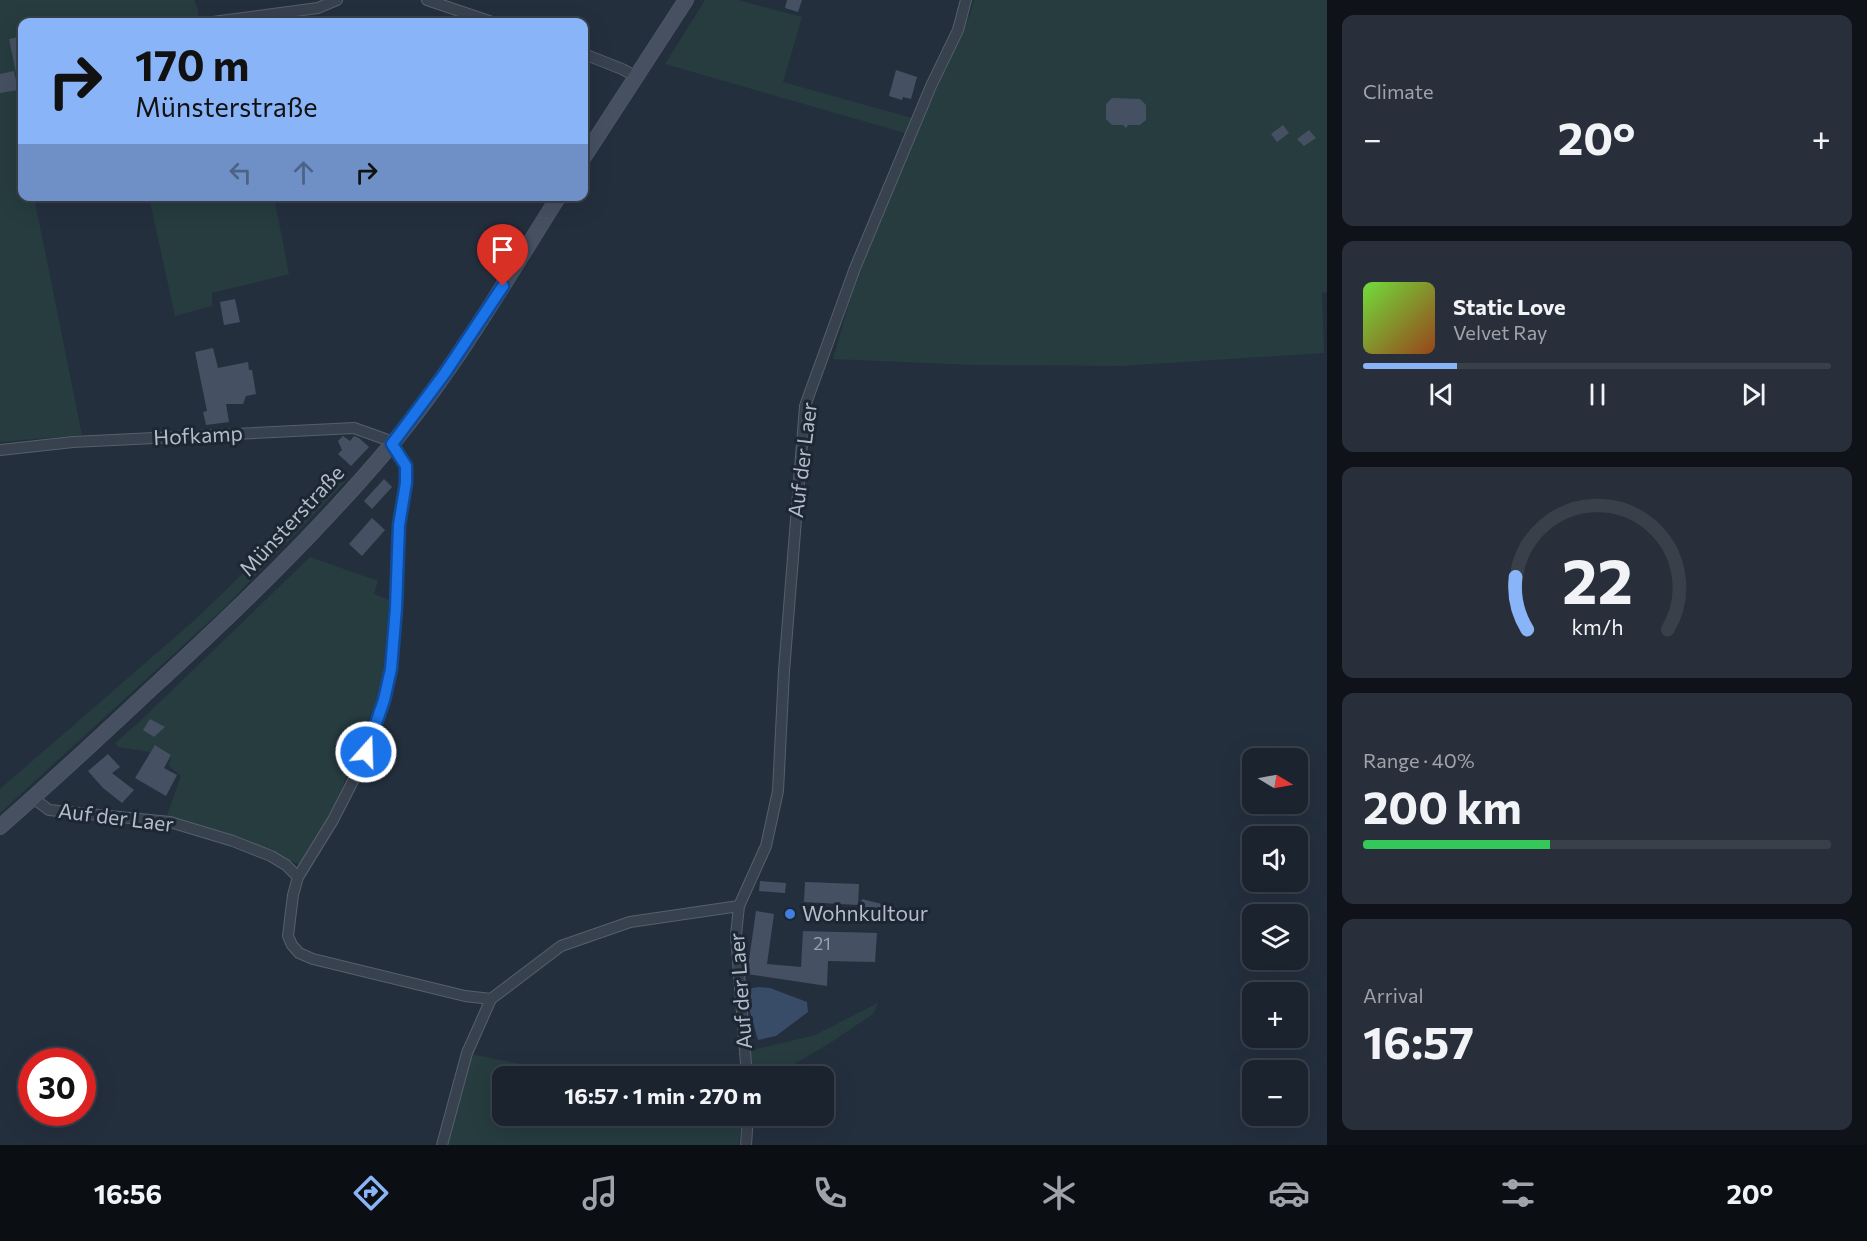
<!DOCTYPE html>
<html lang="en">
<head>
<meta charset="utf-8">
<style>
  :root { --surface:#1b232e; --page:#282f3a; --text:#f1f3f6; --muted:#a0a4aa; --line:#39404a; --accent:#8ab4f8 }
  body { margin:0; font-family:Commissioner,sans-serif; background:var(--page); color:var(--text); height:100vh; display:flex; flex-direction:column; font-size:22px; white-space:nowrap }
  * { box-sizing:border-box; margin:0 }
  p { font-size:20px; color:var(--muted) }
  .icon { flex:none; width:33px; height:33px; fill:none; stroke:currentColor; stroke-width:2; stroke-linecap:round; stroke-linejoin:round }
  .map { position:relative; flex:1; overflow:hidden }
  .panel { display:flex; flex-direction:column; gap:15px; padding:15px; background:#0f1319; width:540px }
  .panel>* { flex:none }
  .top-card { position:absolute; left:18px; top:18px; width:570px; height:183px; border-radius:12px; box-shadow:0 6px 24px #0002,0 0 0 2px var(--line); background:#8ab4f8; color:#111; overflow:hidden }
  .needle { width:39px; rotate:100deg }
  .tools { position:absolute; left:1242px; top:748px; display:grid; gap:12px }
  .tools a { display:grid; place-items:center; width:66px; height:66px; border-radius:12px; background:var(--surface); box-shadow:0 6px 24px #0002,0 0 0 2px var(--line); font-size:30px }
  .speed { position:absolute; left:18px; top:1048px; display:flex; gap:12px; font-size:30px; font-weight:700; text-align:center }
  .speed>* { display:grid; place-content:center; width:78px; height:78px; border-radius:50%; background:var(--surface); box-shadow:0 6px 24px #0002,0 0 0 2px var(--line); line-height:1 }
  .speed .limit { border:9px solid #d22; background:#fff; color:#111 }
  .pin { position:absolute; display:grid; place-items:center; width:51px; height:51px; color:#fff; margin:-62px -26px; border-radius:50% 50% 50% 0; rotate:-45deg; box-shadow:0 0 6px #0007 }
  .pin .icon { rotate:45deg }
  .me { position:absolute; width:66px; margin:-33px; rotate:20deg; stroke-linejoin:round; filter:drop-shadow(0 0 4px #0008) }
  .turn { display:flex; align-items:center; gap:21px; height:126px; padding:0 18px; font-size:27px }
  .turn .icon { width:78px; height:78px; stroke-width:2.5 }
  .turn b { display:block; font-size:42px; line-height:51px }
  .lanes { display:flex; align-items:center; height:57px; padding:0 18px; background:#0003; justify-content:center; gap:30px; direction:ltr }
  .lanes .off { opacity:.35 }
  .big { font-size:45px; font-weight:700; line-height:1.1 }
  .panel .tile { flex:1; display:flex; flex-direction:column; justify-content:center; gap:9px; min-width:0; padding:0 21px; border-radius:12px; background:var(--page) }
  .panel .dial { align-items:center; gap:0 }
  .dial svg { height:156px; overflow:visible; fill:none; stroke:var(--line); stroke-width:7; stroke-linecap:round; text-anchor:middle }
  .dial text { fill:var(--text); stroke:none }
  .song { display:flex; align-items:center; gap:18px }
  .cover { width:72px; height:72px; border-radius:9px; background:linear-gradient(135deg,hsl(100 70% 55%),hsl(20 70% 35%)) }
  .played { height:6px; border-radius:3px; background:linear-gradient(90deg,var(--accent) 20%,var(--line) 20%) }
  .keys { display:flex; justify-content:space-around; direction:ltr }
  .heat { display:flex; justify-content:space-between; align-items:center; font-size:33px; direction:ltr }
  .charge { height:9px; border-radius:4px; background:linear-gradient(90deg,#34c759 40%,var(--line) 0) }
  .trip { position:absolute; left:492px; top:1066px; width:342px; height:60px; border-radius:12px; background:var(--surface); box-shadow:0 6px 24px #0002,0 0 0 2px var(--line); font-weight:700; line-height:60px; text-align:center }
  .tab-bar { display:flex; height:96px; justify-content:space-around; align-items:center; background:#0b0e12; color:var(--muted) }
  .tab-bar .icon { width:42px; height:42px }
  .tab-bar .selected { color:var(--accent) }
  .tab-bar b { font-size:27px; color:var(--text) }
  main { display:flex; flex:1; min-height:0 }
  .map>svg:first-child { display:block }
</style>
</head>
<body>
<main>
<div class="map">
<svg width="1327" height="1145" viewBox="0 0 1327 1145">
  <rect width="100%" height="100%" fill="#242f3e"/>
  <path fill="#263c3f" d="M0 0H194L198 9V22H22V196L34 197 82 435 0 442Z
    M705 0H738L802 17 783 82 912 118 905 133 665 64Z
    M974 0H1327V292L1322 293 1324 353 1121 366 974 365 833 359 857 276 941 77 970 14Z
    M149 197H274L289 274 212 293V306L175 316Z
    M346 481 224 608 0 813V789L197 618 275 542 328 486Z
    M310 557 378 581 374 594 389 600 382 685 336 804 300 865 231 836 166 818 181 776 169 766 171 755 156 745 150 752 118 747 115 743 136 725Z
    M878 1003 873 1014 830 1043 791 1066 752 1065 748 1051 815 1035Z
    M471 1054 583 1077H502V1116H742L739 1145H447Z"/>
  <path fill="#394c67" d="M759 987 770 988 807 1002 808 1012 776 1036 758 1040 749 1008 751 1000 750 991 752 988Z"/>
  <path fill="#455162" d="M787 0H802L798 12 785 8Z
    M22 36V82L18 83 9 39Z
    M896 70 917 77 911 99 903 97 902 100 889 96Z
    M14 71 18 90 0 93V74Z
    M1112 98 1140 99 1146 105V120L1140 125H1128L1126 128 1123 125H1112L1106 119V104Z
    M1283 125 1289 133 1277 142 1271 134Z
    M1309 130 1316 138 1304 146 1297 139Z
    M235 299 240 322 224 325 220 302Z
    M213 348 218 368 248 362 249 370H252L256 394 246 396 243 404H226L229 422 206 425 203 412 207 411 195 352Z
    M343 436 350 441 354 436 359 438 369 447 351 466 338 454 342 450 338 441Z
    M384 479 392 487 372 509 364 501Z
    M372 518 385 530 362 556 349 544Z
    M150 719 165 727 154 737 143 730Z
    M155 745 171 755 164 768 177 775 166 796 135 778Z
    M108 754 120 767 112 773 134 790 122 803 103 788 88 771Z
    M760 881 786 883 785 893 759 891Z
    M805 882 859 884 858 905 804 902Z
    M862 899 898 908 896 918 859 911Z
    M756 911 774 914 767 964 801 967 803 931 877 933 875 962 828 961 827 986 747 974Z"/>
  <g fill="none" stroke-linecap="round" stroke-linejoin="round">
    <g stroke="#565f6c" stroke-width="12">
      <path id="street" d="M427 0 492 22
        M213 22 318 8 337 0
        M584 54 622 69 635 76
        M0 450 73 442 354 428 385 439 392 444 406 466V483L399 525 396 608 391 669 384 700 366 752 354 779 333 820 298 877 293 895 288 936 292 945 299 953 313 959 465 996 491 999
        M33 798 49 810 170 822 233 841 271 856 286 865 298 877
        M739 906 736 935 747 1077
        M442 1145 467 1053 491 999 561 946 630 922 739 906 766 846 778 791 784 671 805 406 855 268 931 86 958 30 966 0
        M746 1145 748 1116"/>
    </g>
    <g stroke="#565f6c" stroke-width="16">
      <path id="secondary" d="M584 157 686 0
        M0 827C51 782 101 736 151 689 235 612 318 532 392 444 455 368 506 280 559 196"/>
    </g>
    <use href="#street" stroke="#38414e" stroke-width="10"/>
    <use href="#secondary" stroke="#465061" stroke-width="15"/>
  </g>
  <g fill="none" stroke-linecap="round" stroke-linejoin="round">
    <g stroke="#114b97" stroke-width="15">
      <path id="route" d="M366 752 384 700 391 669 396 608 399 525 406 483V466L392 444 445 373 503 286"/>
    </g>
    <use href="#route" stroke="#1a73e8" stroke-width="10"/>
  </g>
  <circle fill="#3f7fe0" stroke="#1d2633" stroke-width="2" cx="790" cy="914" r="6"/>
  <g text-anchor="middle" stroke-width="6" stroke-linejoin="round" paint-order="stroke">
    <g font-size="18" fill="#98a1af">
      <text x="822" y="950">21</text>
    </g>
    <g font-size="21" fill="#b4bcc9" stroke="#1d2633">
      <text transform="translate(198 436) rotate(-3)" y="7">Hofkamp</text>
      <text transform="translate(803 460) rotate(-83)" y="7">Auf der Laer</text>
      <text transform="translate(292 521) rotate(-47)" y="7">Münsterstraße</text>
      <text transform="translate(116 818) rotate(7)" y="7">Auf der Laer</text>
      <text transform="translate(741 991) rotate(-94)" y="7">Auf der Laer</text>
    </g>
    <g font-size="21" fill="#b4bcc9" stroke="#1d2633" text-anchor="start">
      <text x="802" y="921">Wohnkultour</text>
    </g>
  </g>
</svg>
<div class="tools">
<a><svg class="needle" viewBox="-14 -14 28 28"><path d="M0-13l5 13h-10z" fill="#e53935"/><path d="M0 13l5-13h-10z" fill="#a0a4aa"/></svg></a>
<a><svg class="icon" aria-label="sound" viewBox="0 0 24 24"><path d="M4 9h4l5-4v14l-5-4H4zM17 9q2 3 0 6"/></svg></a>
<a><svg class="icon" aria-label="layers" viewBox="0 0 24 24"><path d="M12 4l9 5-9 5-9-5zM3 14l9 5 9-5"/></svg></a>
<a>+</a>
<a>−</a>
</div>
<div class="speed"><div class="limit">30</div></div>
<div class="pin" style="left:503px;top:286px;background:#d93025"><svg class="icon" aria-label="arrive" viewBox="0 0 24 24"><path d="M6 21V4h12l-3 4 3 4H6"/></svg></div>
<svg class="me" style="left:366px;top:752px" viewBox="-20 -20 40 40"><circle r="17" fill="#1a73e8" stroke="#fff" stroke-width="3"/><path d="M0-11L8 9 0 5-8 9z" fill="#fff"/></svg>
<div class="trip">16:57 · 1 min · 270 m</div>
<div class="top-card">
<div class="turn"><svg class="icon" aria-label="right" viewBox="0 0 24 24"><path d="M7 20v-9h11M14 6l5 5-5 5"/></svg><div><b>170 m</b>Münsterstraße</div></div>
<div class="lanes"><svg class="icon off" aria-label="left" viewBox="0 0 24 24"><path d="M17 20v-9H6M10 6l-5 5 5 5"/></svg><svg class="icon off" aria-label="ahead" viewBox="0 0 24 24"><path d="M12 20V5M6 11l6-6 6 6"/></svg><svg class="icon" aria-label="right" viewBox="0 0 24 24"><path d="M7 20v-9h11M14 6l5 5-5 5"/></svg></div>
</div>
</div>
<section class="panel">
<div class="tile"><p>Climate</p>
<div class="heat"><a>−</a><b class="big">20°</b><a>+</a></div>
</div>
<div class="tile">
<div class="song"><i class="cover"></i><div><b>Static Love</b><p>Velvet Ray</p></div></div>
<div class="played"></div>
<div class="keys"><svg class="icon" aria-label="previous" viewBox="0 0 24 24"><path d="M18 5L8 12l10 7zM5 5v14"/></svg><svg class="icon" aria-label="pause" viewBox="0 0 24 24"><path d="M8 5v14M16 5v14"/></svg><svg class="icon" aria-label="next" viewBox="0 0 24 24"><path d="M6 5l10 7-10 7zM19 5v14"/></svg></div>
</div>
<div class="tile dial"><svg viewBox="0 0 100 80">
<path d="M14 69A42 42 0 1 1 86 69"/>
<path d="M14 69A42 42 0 0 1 8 42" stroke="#8ab4f8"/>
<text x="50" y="56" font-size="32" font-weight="700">22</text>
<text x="50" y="72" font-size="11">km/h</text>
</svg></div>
<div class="tile"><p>Range · 40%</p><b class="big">200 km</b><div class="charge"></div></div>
<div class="tile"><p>Arrival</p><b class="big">16:57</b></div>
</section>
</main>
<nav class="tab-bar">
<b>16:56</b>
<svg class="icon selected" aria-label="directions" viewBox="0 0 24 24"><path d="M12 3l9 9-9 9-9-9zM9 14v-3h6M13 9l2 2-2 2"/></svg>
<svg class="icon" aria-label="music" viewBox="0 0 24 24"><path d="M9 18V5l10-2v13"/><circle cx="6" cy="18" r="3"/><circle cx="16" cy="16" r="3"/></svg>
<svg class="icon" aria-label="phone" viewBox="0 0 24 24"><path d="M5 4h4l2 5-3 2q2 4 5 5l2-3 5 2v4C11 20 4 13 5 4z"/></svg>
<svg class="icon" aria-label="climate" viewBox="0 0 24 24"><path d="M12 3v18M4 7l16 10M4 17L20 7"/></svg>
<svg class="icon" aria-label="car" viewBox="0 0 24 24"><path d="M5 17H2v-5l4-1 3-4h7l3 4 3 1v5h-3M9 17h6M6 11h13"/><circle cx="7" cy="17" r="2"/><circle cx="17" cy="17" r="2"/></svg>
<svg class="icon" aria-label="filters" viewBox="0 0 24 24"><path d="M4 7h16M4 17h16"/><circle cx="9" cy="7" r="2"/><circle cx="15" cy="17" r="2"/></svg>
<b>20°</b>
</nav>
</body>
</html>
